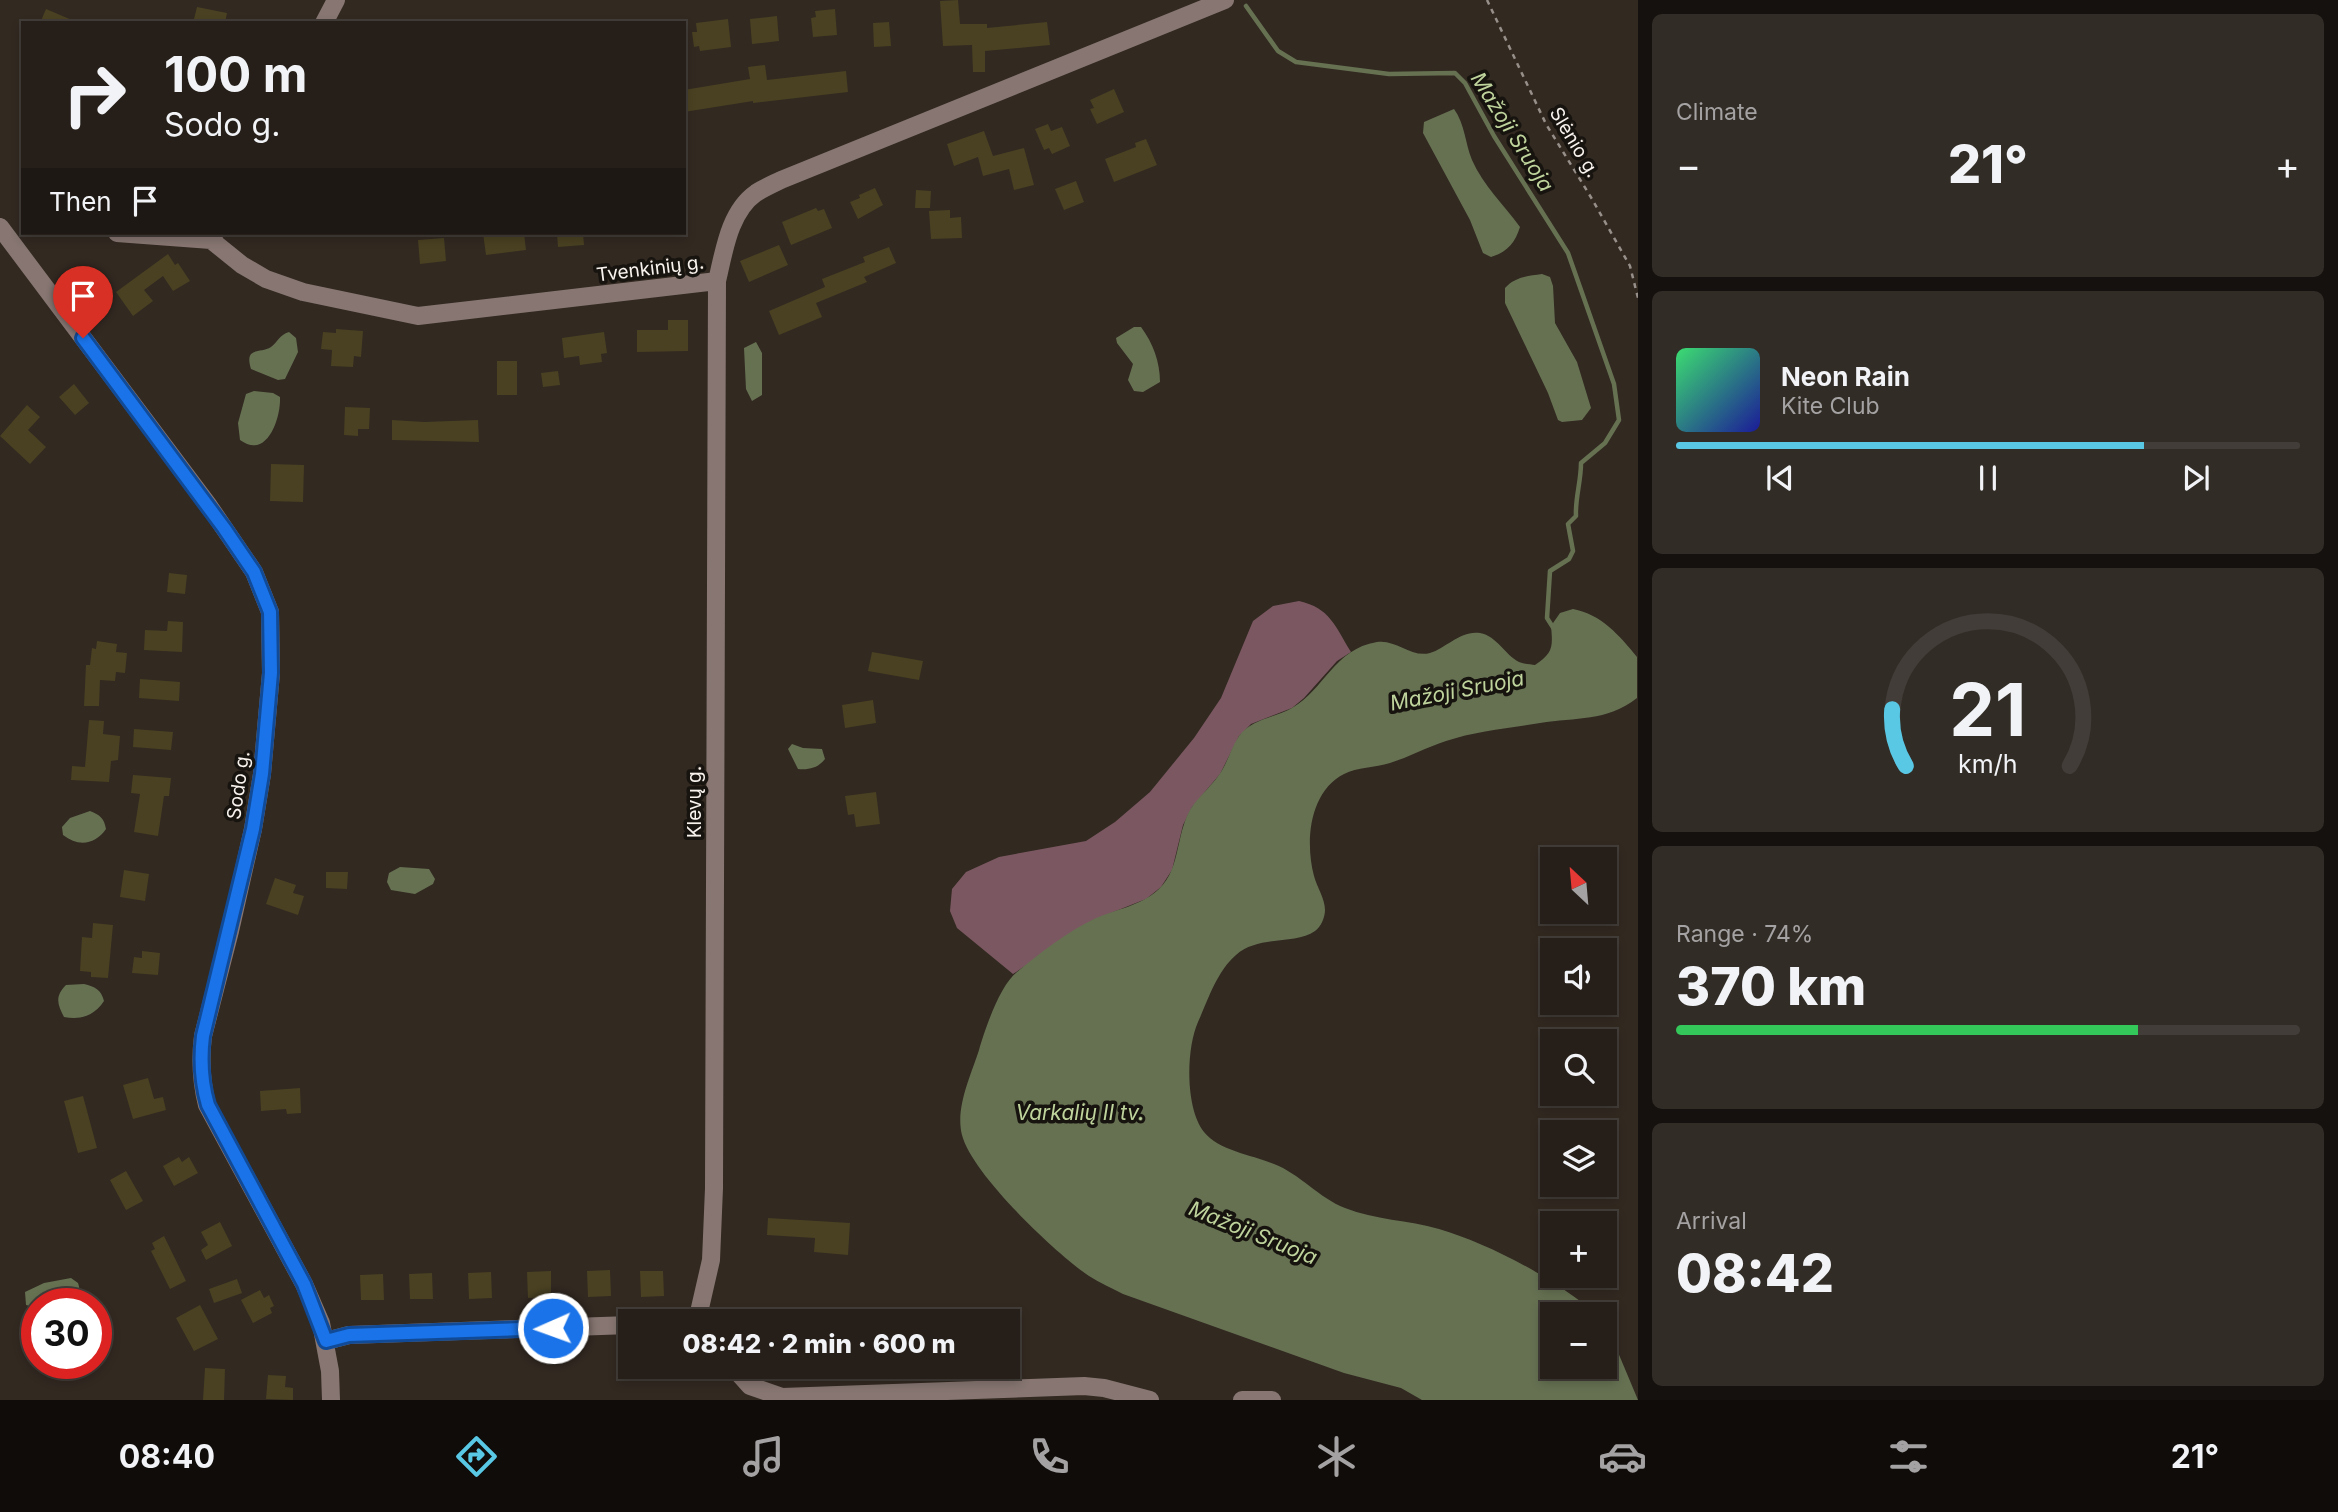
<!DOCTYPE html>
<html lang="en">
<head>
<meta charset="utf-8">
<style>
  :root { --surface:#261f19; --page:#322c26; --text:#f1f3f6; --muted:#a4a2a2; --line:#423d38; --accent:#59c8e5 }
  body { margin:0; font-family:Inter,sans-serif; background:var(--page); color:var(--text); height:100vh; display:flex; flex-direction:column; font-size:26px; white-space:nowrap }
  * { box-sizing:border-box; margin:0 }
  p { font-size:23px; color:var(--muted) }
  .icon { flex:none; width:38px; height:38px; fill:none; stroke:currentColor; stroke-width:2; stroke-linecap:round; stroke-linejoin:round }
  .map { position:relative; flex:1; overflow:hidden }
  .details { display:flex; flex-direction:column; gap:14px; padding:14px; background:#15110e; width:700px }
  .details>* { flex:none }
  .banner { position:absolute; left:21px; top:21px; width:665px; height:214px; border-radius:0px; box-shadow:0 4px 10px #0003,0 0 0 2px var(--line); background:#261f19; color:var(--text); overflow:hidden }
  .needle { width:46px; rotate:334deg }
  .tools { position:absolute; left:1540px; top:847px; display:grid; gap:14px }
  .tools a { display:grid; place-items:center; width:77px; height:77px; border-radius:0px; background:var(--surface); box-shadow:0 4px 10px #0003,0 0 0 2px var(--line); font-size:35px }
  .speed { position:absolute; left:21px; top:1288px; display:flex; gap:14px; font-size:35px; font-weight:700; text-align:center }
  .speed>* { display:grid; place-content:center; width:91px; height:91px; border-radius:50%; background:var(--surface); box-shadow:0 4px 10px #0003,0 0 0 2px var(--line); line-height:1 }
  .speed .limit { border:10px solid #d22; background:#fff; color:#111 }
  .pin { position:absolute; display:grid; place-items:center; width:60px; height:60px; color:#fff; margin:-72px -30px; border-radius:50% 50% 50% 0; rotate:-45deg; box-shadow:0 0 7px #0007 }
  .pin .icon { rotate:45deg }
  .me { position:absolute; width:77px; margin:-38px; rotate:268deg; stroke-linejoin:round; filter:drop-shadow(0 0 5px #0008) }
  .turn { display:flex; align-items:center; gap:24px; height:147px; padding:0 28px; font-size:32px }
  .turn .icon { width:91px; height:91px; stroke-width:2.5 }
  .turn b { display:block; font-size:49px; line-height:60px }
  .then { display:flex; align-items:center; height:66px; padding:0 28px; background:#0003; gap:14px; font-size:26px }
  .big { font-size:52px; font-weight:800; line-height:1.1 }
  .details .widget { flex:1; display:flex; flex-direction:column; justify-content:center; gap:10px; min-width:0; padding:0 24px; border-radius:10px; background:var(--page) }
  .details .dial { align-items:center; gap:0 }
  .dial svg { height:182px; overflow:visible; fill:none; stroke:var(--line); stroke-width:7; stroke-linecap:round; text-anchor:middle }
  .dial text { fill:var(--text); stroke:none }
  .song { display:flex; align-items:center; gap:21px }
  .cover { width:84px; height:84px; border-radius:10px; background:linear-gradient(135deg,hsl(140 70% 55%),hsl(240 70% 35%)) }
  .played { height:7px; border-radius:4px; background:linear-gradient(90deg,var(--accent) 75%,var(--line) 75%) }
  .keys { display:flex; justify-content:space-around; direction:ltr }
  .heat { display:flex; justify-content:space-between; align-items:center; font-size:38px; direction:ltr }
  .charge { height:10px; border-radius:5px; background:linear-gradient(90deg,#34c759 74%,var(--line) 0) }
  .trip { position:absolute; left:618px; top:1309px; width:402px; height:70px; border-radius:0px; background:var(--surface); box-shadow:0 4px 10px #0003,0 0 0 2px var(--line); font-weight:800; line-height:70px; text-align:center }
  .dock { display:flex; height:112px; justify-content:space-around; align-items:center; background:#0f0c0a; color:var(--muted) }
  .dock .icon { width:49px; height:49px }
  .dock .current { color:var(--accent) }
  .dock b { font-size:32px; color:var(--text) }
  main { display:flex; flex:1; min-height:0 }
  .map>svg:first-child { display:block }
</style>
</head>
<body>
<main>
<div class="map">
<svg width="1638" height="1400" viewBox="0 0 1638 1400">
  <rect width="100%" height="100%" fill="#322921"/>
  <path fill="#7b5861" d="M1299 601C1330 608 1335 626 1351 652L1337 661 1304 698 1292 708 1251 724 1239 736 1220 774 1192 807 1183 825 1172 870 1161 887 1146 899 1093 920 1013 974 957 928 950 911 952 889 966 872 999 857 1086 841 1115 822 1150 792 1194 738 1221 698 1253 621 1273 606Z"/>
  <path fill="#667152" d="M1454 109C1465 124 1465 143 1472 160 1483 185 1504 205 1520 227 1515 243 1507 252 1491 257L1483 253 1470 220 1423 133 1424 122Z
    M1542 274 1550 277 1553 286 1555 323 1577 362 1591 408 1582 420 1562 422 1558 420 1548 393 1505 303V288C1515 277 1527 276 1542 274Z
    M1134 327H1141C1153 343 1160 362 1160 382L1143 392 1134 391 1128 380 1133 364 1117 343 1116 338Z
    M289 332 296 338 298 352 285 379 278 380 251 369C244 346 260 354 271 347 278 342 279 335 289 332Z
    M756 342 762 353V395L752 401 746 389 744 348Z
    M254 391 273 393 280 397C281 418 267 460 240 440L238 423 246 394Z
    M1573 609C1601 614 1620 636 1637 657V698C1606 722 1576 717 1540 723 1509 728 1475 731 1446 741 1427 747 1409 757 1390 763 1375 768 1357 767 1344 774 1309 792 1305 842 1314 876 1317 887 1325 899 1325 910 1325 917 1321 927 1315 931 1295 945 1258 935 1236 955 1217 971 1208 1000 1198 1022 1186 1049 1185 1108 1204 1132 1219 1151 1253 1155 1274 1164 1300 1174 1319 1198 1345 1208 1375 1220 1408 1220 1439 1229 1490 1244 1556 1279 1596 1314H1552V1367H1605V1327L1612 1338 1638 1400H1422L1401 1388 1344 1373 1123 1294C1112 1288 1100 1283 1089 1276 1055 1253 972 1174 962 1135 955 1108 971 1075 979 1050 985 1029 1000 985 1017 972 1040 953 1067 932 1094 919 1116 909 1141 906 1159 889 1182 868 1175 829 1194 804 1202 794 1211 786 1219 775 1227 764 1231 748 1239 736 1252 719 1274 718 1292 708 1324 690 1334 649 1377 642 1396 639 1411 658 1430 653 1446 648 1461 630 1480 633 1497 636 1505 655 1519 662 1523 664 1531 664 1535 665 1553 653 1553 647 1551 626L1560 613Z
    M792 744 803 748 822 749 825 759C818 768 809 770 798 769L788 749Z
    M90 811C100 815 104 818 106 829 95 845 78 847 63 835L62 827 70 818Z
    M400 867 429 869 435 879 433 884 415 894 391 890 387 882 389 873Z
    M84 984C95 987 101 989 104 1001 94 1016 81 1020 64 1017 57 1004 55 996 66 985Z
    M71 1278 78 1283C87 1309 53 1304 37 1304V1308L26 1305 25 1292 44 1283Z"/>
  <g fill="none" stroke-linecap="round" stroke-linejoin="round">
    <path stroke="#667152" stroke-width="4.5" d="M1246 6 1278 51 1296 62 1389 74 1455 73 1465 83 1494 136 1568 253 1614 384 1619 420 1605 443 1581 463C1581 482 1575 498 1576 516L1568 524 1573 551 1569 559 1550 571 1547 618 1554 629"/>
  </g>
  <path fill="#4a4122" d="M958 0 960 24H987V28L1047 22 1050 45 985 51V72H973L972 45 943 46 940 1Z
    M197 7 227 13 225 23H193Z
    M46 9 79 23H40Z
    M835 9 837 35 813 37 811 18 816 17 815 11Z
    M777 16 779 41 752 44 750 19Z
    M728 19 731 47 700 51 699 46 694 47 692 32H697L696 23Z
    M889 22 891 46 874 47 873 23Z
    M765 65 767 80 846 71 848 92 753 103V101L684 112V90L750 79 748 67Z
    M1114 89 1124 112 1097 124 1090 109 1094 108 1090 100Z
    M1048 124 1051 131 1062 127 1070 146 1052 154 1049 148 1044 150 1035 129Z
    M984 131 993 156 1024 148 1034 185 1014 190 1009 169 983 176 978 157 954 166 947 144Z
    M1146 139 1157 165 1114 182 1105 159 1136 147 1135 143Z
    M1076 181 1084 202 1064 210 1055 189Z
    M875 188 883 205 858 219 850 202 860 198 859 195Z
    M916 190 931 191 930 208H915Z
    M816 208 818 211 824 209 832 228 791 245 782 222Z
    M950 210V218L961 217 962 238 931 239 929 211Z
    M483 233H524L526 250 486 255Z
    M557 233H583L584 245 558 247Z
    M444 238 446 261 420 264 418 240Z
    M779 245 788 265 749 282 740 261Z
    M889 247 896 263 864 277 867 282 816 303 822 317 779 335 769 311 825 287 822 279 865 262 863 257Z
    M168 254 175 265 178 263 190 281 173 291 163 276 144 290 153 301 133 316 116 292Z
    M668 320H688V351L637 352V330H668Z
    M336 329 363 331 361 357 354 356 353 367 331 366 332 350 321 349 323 332 336 333Z
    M604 332 607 353 601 354 602 362 580 365 579 356 564 358 562 338Z
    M497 361H517V395H497Z
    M558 371 560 385 543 387 541 373Z
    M74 384 89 403 75 415 59 397Z
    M27 405 40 417 28 430 46 447 30 464 0 436Z
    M345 407 370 408 369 429H358V436L344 435Z
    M392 420 424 422 478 420 479 442 392 440Z
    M271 464 304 465 303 502 270 501Z
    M169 573 187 575 185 594 167 592Z
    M168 621 183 622 182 652 144 650 145 630 167 631Z
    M97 641 117 644 116 652 127 653 125 673 116 672 115 681 100 680 99 706H84L86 665H90L92 648 96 649Z
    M872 652 923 661 919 680 868 671Z
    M140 679 180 682 179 701 139 698Z
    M873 700 876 723 845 728 842 705Z
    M89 720 104 721 103 734 120 736 118 760 111 761 109 782 71 780 72 766 85 767Z
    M134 729 173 732 171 750 133 747Z
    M133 775 171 778 169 796H164L158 836 134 832 140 794 131 793Z
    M876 792 880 824 856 827 854 814 848 815 845 796Z
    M124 870 149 874 145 901 120 897Z
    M326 872H348L347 889 326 888Z
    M275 878 296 885 293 893 304 896 298 915 266 904Z
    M93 923 113 925 108 978 91 977V972L80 971 82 937 92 938Z
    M142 951 160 953 158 975 132 973 134 957 142 958Z
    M148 1078 154 1099 163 1097 166 1110 133 1119 123 1085Z
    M300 1088 301 1113 287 1114 286 1109 261 1111 260 1091Z
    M83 1096 97 1148 78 1153 64 1101Z
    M179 1157 182 1162 189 1157 198 1173 174 1186 163 1166Z
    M126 1171 143 1201 126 1210 110 1180Z
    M768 1218 850 1223 848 1255 814 1252 815 1238 767 1235Z
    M220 1222 232 1246 206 1260 201 1250 208 1245 201 1232Z
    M164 1236 186 1281 170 1289 151 1251 155 1249 152 1243Z
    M610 1270 611 1296 588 1297 587 1271Z
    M551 1271V1297L528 1298 527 1272Z
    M640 1271H663L664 1296 641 1297Z
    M491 1272 492 1298 469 1299 468 1273Z
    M432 1273 433 1299H410L409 1274Z
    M383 1274 384 1300H361L360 1275Z
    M237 1279 242 1293 214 1303 209 1289Z
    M260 1290 264 1298 269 1295 274 1306 270 1308 272 1313 253 1323 241 1300Z
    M200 1305 218 1339 194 1351 176 1318Z
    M205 1368 225 1369 224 1400H203Z
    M268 1375 286 1376 285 1387 293 1388V1400L266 1399Z"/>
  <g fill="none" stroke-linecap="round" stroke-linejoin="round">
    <path stroke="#978f89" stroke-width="2.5" stroke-dasharray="5 5" stroke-linecap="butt" d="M1487 0 1546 124 1592 199 1630 266 1638 298"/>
    <path stroke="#877672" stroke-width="18" d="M324 23 336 0
      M0 227 209 506 254 572 270 612 271 673 262 774 253 829 230 931 203 1036C200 1060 201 1081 207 1105L304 1284 321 1323 330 1371 331 1400
      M117 233 211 240 215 233
      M211 240 242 265 266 279 303 292 418 316 717 281C724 252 729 212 756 193 764 188 773 184 781 180L1225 0
      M697 1321 711 1260 714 1188 717 281
      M326 1341 349 1335 630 1325
      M733 1367 750 1386 782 1397 1084 1386 1104 1388 1150 1400
      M1242 1400H1272"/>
  </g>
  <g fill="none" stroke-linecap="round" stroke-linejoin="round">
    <g stroke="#114b97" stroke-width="18">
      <path id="route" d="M83 338 224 528 254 572 270 612 271 673 262 774 253 829 203 1036C200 1060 201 1081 208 1105L304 1284 326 1341 349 1335 553 1328"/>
    </g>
    <use href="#route" stroke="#1a73e8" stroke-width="12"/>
  </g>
  <g text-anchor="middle" stroke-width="7" stroke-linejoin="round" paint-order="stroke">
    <g font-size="19" fill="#f9f3ee" stroke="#17130f">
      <text transform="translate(1575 142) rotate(59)" y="7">Slėnio g.</text>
      <text transform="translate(650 268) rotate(-7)" y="7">Tvenkinių g.</text>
      <text transform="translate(238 785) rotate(-82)" y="7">Sodo g.</text>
      <text transform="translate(694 802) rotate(-90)" y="7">Klevų g.</text>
    </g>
    <g font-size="21" font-style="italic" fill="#bfd49c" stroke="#17130f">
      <text transform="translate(1512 132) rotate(58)" y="7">Mažoji Sruoja</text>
      <text transform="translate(1457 691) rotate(-11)" y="7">Mažoji Sruoja</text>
      <text x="1080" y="1120">Varkalių II tv.</text>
      <text transform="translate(1253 1233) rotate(22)" y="7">Mažoji Sruoja</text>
    </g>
  </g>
</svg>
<div class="tools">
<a><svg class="needle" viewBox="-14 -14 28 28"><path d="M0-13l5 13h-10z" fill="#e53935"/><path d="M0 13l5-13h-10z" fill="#a4a2a2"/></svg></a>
<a><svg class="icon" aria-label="sound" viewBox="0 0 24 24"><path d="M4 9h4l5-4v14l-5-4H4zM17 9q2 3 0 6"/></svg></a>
<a><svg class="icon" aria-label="search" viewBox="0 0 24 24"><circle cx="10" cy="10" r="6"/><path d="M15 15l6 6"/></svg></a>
<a><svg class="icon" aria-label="layers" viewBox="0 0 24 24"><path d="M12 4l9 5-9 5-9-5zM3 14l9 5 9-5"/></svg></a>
<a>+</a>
<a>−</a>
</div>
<div class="speed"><div class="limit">30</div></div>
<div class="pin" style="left:83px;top:338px;background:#d93025"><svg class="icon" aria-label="arrive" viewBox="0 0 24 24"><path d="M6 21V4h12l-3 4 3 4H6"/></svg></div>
<svg class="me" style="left:553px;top:1328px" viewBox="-20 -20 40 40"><circle r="17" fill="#1a73e8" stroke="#fff" stroke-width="3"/><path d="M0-11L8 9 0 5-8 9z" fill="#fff"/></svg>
<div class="trip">08:42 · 2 min · 600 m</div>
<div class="banner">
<div class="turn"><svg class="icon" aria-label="right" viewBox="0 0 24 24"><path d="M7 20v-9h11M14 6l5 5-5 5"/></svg><div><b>100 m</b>Sodo g.</div></div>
<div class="then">Then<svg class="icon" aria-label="arrive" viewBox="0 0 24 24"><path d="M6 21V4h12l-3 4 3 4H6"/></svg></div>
</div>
</div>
<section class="details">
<div class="widget"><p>Climate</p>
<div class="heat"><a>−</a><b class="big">21°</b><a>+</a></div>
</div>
<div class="widget">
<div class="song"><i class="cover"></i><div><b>Neon Rain</b><p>Kite Club</p></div></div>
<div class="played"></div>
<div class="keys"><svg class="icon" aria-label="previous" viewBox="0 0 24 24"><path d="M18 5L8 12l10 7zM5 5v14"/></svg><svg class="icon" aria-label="pause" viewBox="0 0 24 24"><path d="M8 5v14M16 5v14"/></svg><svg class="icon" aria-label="next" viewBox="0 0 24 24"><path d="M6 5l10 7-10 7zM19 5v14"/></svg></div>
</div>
<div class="widget dial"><svg viewBox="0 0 100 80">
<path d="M14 69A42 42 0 1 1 86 69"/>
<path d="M14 69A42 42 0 0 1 8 44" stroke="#59c8e5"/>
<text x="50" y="56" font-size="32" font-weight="700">21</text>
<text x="50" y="72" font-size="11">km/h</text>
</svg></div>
<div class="widget"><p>Range · 74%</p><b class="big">370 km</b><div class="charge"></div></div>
<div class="widget"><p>Arrival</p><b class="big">08:42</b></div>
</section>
</main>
<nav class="dock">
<b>08:40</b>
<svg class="icon current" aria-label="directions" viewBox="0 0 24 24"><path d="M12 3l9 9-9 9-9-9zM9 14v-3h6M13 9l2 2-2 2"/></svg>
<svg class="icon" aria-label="music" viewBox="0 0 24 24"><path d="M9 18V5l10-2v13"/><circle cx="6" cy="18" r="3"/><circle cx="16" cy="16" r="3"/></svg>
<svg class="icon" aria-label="phone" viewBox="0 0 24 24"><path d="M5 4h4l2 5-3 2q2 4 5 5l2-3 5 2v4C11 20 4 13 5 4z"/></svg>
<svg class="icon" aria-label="climate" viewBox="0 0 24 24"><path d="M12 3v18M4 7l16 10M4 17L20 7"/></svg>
<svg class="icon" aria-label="car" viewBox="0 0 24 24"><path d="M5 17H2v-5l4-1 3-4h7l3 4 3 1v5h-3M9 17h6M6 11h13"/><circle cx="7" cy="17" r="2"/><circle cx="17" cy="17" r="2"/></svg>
<svg class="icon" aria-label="filters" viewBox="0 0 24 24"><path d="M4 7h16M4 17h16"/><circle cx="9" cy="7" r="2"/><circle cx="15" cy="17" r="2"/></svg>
<b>21°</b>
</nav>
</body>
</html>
